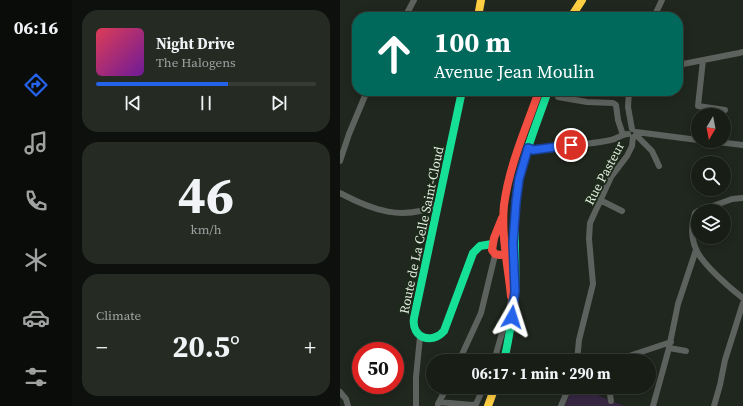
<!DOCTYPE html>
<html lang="en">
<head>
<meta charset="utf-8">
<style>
  :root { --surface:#181d16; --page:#252a23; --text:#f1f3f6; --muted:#9fa2a1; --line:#363b35; --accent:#2563eb }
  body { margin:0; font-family:"Source Serif 4",serif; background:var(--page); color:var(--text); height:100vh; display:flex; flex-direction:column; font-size:15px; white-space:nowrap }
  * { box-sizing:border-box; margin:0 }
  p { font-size:13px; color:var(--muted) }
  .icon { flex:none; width:22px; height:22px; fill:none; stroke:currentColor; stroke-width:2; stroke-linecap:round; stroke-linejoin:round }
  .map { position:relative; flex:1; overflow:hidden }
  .drawer { display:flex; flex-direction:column; gap:10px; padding:10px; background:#0d100c; width:268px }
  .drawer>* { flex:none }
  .top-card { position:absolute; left:12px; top:12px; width:331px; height:84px; border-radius:16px; box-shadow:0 2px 10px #0003,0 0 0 1px var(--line); background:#00695c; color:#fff; overflow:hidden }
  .needle { width:26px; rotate:190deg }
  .fabs { position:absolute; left:351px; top:108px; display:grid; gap:8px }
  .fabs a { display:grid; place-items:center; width:40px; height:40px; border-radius:50%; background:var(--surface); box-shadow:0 2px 10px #0003,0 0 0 1px var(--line); font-size:20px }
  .speed { position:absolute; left:12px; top:342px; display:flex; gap:8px; font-size:20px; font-weight:700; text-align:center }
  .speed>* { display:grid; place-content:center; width:52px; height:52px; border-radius:50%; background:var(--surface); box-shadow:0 2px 10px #0003,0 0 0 1px var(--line); line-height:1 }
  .speed .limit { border:6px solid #d22; background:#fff; color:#111 }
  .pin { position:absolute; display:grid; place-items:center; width:34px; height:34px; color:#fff; margin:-17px; border:2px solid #fff; border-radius:50%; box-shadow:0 1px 4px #0007 }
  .me { position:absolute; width:44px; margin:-22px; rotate:6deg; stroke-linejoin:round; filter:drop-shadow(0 0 3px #0008) }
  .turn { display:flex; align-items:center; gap:14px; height:84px; padding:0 16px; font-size:18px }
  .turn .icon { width:52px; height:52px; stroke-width:2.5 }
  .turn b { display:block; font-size:28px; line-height:34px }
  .big { font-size:30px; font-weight:700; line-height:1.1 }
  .drawer .card { flex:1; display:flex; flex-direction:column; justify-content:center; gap:6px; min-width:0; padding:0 14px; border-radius:16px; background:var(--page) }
  .drawer .dial { align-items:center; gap:0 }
  .dial b { font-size:52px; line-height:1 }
  .song { display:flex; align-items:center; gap:12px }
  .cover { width:48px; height:48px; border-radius:6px; background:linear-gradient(135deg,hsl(350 70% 55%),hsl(280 70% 35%)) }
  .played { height:4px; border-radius:2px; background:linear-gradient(90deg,var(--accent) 60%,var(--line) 60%) }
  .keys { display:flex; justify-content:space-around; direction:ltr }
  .heat { display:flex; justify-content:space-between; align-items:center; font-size:22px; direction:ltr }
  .trip { position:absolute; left:86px; top:354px; width:230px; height:40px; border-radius:20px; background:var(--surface); box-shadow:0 2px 10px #0003,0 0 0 1px var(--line); font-weight:700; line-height:40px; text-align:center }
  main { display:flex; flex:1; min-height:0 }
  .tabs { display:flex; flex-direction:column; width:72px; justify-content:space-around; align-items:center; background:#0a0c09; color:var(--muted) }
  .tabs .icon { width:28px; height:28px }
  .tabs .on { color:var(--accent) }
  .tabs b { font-size:18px; color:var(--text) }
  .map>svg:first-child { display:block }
</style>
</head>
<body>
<main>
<nav class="tabs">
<b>06:16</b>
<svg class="icon on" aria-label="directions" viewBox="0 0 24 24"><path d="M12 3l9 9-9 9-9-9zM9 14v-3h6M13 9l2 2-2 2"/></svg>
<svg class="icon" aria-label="music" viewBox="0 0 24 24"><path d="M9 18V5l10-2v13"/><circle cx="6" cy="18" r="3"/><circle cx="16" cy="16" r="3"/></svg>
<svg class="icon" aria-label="phone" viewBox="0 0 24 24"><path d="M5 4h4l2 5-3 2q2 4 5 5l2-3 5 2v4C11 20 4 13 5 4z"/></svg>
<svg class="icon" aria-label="climate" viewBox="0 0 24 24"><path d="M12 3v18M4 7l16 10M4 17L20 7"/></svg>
<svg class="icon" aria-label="car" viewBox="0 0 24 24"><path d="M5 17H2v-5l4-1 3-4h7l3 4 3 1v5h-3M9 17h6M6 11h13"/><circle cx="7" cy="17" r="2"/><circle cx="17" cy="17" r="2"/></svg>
<svg class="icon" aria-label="filters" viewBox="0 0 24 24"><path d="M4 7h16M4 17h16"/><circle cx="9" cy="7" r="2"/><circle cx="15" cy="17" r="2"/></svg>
</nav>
<section class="drawer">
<div class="card">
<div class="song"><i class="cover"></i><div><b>Night Drive</b><p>The Halogens</p></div></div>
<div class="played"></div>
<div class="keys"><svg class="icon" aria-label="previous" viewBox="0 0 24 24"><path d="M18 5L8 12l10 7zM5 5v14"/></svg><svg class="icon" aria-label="pause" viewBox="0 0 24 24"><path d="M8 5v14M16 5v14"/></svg><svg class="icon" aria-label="next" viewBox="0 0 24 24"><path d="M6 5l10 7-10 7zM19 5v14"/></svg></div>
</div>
<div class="card dial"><b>46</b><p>km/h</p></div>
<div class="card"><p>Climate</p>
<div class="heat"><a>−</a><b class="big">20.5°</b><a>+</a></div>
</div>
</section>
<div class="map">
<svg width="403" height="406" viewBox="0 0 403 406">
  <rect width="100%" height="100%" fill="#20271e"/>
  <path fill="#372743" d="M233 387H237L284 406H225Z"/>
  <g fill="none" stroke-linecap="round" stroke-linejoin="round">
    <path stroke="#5e625e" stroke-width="6" d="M65 17 74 0
      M314 17 322 0
      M363 60 358 106 385 110
      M338 65 399 53 403 52
      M289 91 288 107 292 129
      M218 97 247 102 273 103 276 105 278 120 283 135
      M296 132 358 140
      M296 135 312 151 319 166
      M369 141 403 145
      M188 148 193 150C219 147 245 145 271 140 277 139 282 134 288 134
      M0 161 9 134 27 91
      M0 193C32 210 63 222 99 204
      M260 200 282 211
      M358 211 355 213C351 224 351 238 356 249 361 263 391 289 403 298
      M359 211 392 199 403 198
      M329 348 346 351
      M119 361 141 313 155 255
      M154 361 171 301
      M237 361 239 340 253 284 249 239 250 223 271 177 287 156 292 146 293 137
      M274 361 331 342
      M269 387 271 401
      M0 392 6 399 8 406
      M99 402 132 405 136 404 144 387
      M98 404 107 387
      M76 406V377L80 337
      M221 406 229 387
      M313 406 329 348 338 304 356 250
      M374 406 380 385 385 360 403 303"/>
    <path stroke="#16e098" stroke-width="8" d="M122 91 74 318C71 338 92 345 104 331L133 253 140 246 152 244
      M164 361C169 338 173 315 175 291 177 254 171 216 179 178 186 149 198 120 208 91"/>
    <path stroke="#ffcf43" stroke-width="8" d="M138 17 141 0
      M231 17 242 0
      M148 406 155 387"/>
    <path stroke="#f24e42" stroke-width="8" d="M162 218 154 238 152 250 155 254 160 255 170 253
      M171 296C168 266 161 235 164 205 169 166 186 128 199 91"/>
  </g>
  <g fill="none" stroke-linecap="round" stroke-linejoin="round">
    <g stroke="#184099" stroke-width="10">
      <path id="route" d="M172 317 175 291 173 243 176 202 179 179 188 148 193 150 231 145"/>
    </g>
    <use href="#route" stroke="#2563eb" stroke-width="7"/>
  </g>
  <g text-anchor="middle" stroke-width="4" stroke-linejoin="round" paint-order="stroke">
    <g font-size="13" fill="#e4eee2" stroke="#1d2b1a">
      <text transform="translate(264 173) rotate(-62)" y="5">Rue Pasteur</text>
      <text transform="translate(81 230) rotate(-78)" y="5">Route de La Celle Saint-Cloud</text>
    </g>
  </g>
</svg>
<div class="fabs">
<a><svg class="needle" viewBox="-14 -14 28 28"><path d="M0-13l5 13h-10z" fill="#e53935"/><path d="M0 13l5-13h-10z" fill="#9fa2a1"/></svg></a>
<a><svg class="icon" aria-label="search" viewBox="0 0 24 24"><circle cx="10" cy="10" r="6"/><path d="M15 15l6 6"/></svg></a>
<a><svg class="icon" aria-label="layers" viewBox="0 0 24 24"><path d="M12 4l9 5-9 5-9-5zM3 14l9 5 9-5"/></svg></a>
</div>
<div class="speed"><div class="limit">50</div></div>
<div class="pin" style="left:231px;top:145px;background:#d93025"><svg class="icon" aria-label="arrive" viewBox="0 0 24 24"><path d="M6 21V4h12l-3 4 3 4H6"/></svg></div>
<svg class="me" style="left:172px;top:317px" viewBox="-20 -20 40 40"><path d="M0-17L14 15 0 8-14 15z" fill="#2563eb" stroke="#fff" stroke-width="4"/></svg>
<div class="trip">06:17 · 1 min · 290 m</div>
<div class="top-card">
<div class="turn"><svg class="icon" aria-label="ahead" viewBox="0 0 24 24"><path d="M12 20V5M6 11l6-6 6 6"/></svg><div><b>100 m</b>Avenue Jean Moulin</div></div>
</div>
</div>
</main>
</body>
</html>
